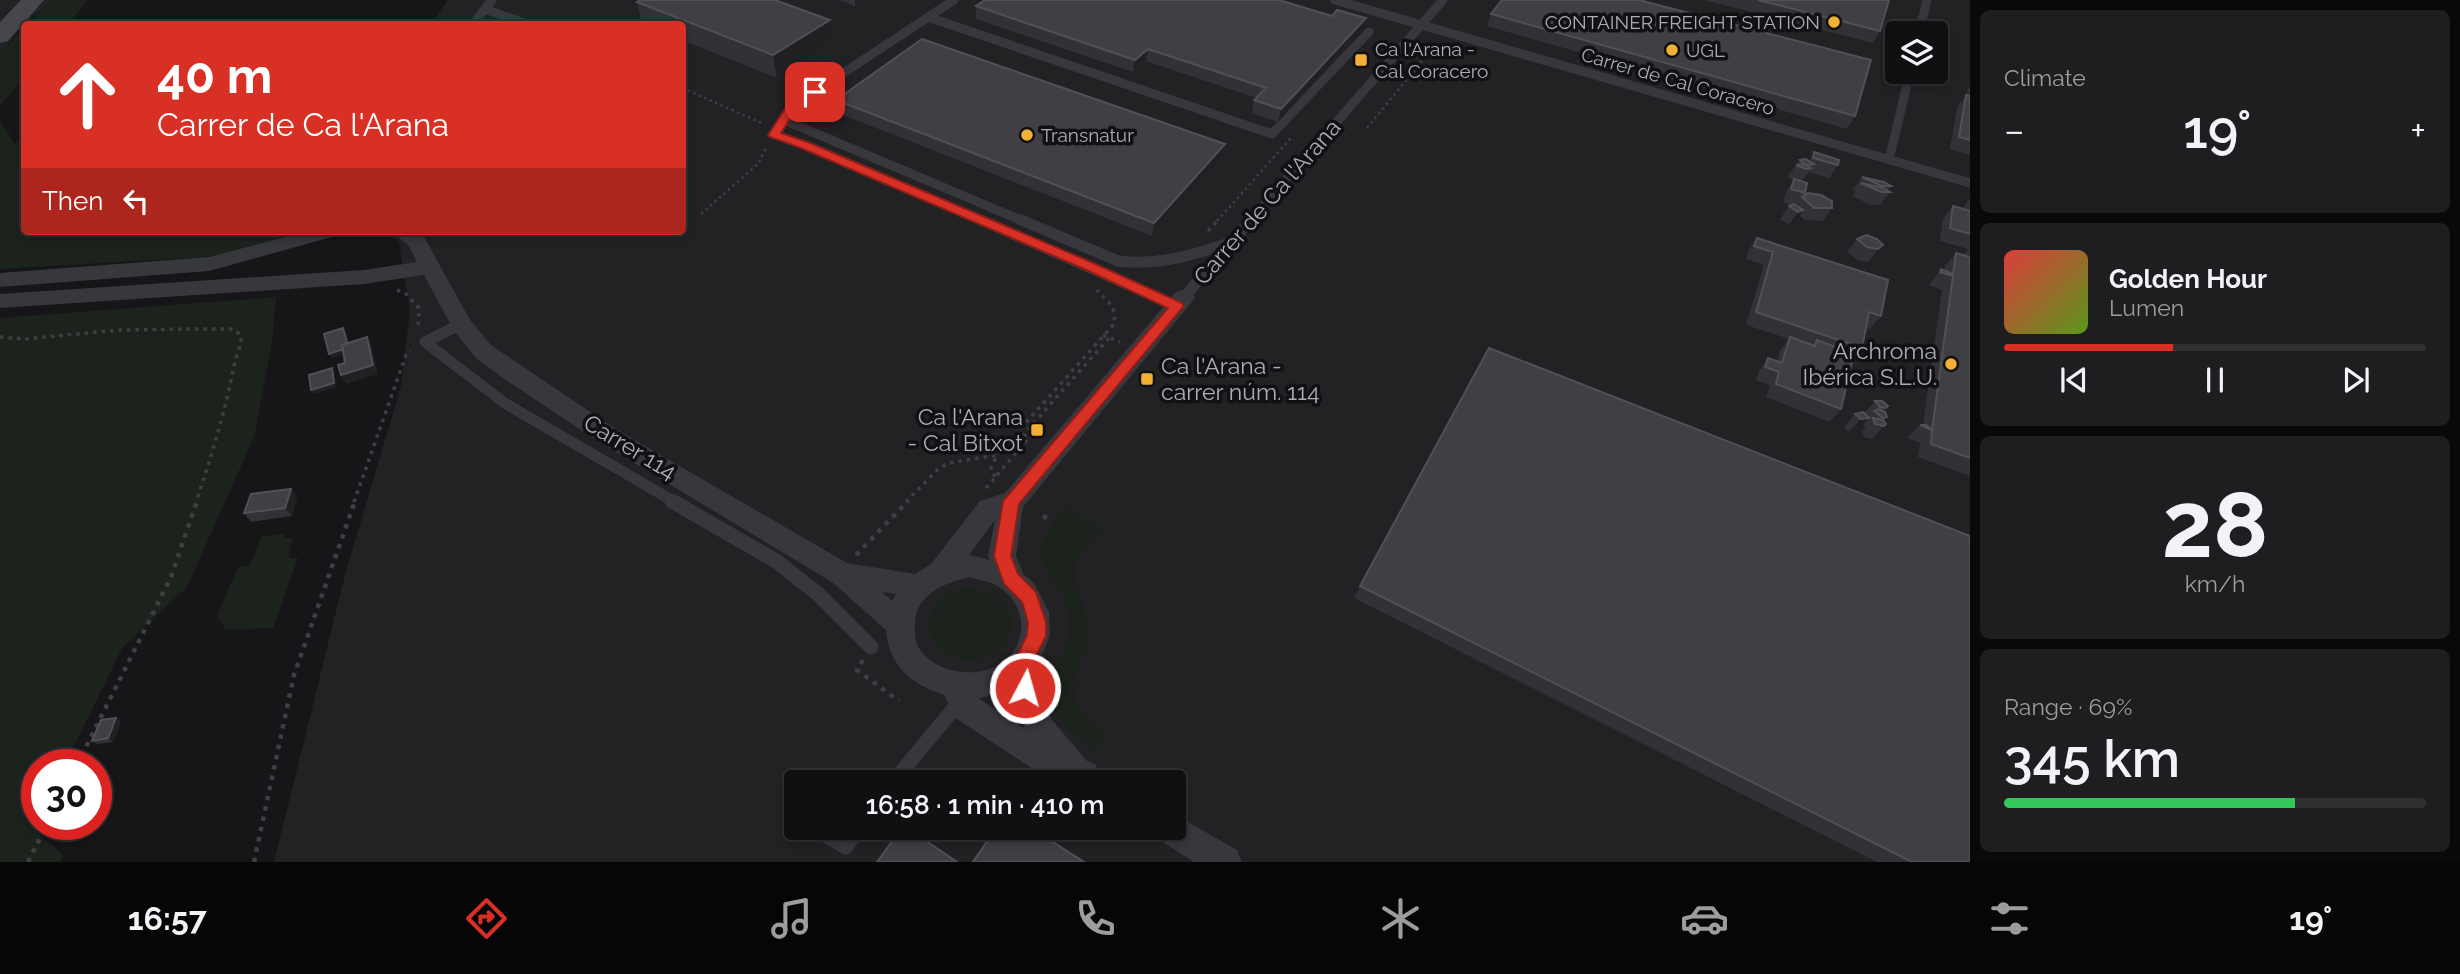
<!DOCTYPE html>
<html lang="en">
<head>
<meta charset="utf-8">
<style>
  :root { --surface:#101012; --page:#1e1e20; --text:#f1f3f6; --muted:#9c9d9f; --line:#303032; --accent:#d93025 }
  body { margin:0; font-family:Raleway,sans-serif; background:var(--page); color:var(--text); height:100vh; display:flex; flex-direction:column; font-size:26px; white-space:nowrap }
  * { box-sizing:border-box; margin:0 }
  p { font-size:23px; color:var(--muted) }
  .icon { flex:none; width:38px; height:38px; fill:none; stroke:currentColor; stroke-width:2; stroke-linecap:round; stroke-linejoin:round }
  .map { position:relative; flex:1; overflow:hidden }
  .details { display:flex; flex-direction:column; gap:10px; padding:10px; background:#09090a; width:490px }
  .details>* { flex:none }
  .guide { position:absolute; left:21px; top:21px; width:665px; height:214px; border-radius:7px; box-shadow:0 4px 10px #0003,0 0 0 2px var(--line); background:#d93025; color:#fff; overflow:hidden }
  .controls { position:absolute; left:1885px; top:21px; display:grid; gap:14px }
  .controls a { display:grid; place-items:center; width:63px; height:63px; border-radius:7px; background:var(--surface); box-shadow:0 4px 10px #0003,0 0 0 2px var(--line); font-size:35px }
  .speed { position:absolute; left:21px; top:749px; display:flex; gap:14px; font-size:35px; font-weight:700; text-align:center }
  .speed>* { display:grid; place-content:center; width:91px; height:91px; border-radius:50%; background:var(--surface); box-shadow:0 4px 10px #0003,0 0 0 2px var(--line); line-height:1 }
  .speed .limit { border:10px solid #d22; background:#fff; color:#111 }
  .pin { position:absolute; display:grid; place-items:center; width:60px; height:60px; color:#fff; margin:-30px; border-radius:14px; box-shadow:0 4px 10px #0006 }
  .me { position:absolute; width:77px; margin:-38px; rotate:6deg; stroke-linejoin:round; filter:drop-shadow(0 0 5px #0008) }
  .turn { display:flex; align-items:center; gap:24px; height:147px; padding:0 21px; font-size:32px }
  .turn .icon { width:91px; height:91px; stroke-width:2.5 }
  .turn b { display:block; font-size:49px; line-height:60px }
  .then { display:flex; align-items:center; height:66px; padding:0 21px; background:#0003; gap:14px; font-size:26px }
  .big { font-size:52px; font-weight:600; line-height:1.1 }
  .details .card { flex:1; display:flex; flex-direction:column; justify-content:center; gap:10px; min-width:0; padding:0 24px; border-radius:10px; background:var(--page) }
  .details .dial { align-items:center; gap:0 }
  .dial b { font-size:91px; line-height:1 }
  .song { display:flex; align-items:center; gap:21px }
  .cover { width:84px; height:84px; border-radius:10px; background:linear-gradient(135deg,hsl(0 70% 55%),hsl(90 70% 35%)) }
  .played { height:7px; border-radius:4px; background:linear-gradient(90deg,var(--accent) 40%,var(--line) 40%) }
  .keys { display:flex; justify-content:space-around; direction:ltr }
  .heat { display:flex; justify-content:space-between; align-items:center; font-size:38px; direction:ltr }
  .charge { height:10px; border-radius:5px; background:linear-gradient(90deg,#34c759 69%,var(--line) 0) }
  .trip { position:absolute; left:784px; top:770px; width:402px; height:70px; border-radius:7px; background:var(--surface); box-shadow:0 4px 10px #0003,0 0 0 2px var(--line); font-weight:600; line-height:70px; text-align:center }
  .dock { display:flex; height:112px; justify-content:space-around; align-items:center; background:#060607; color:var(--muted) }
  .dock .icon { width:49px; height:49px }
  .dock .active { color:var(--accent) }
  .dock b { font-size:32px; color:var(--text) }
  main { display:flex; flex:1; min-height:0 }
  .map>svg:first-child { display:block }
</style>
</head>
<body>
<main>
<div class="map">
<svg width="1970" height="862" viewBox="0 0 1970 862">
  <rect width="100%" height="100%" fill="#161618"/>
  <path fill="#222225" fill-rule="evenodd" d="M0 0H52L24 24 0 54Z
    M448 0H1970V862H274L345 575 401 386 410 310 399 243 383 231H682V24H431ZM1897 33H1936V72H1897ZM796 782H1174V828H796Z"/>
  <path fill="#1c231d" d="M52 0H88L68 24H27Z
    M24 27V77L0 106V54Z
    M0 120 14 143 24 139V231H307L242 250 202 257 0 269Z
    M276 297 272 343 254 437 187 587 122 648 65 765H37V824L34 830 63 855 60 862H0V318Z
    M1064 508 1102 528C1092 540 1078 553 1075 568 1072 583 1088 613 1089 631 1091 649 1079 661 1075 677 1070 701 1087 723 1106 736L1095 751C1068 736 1044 705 1056 671 1063 654 1071 638 1069 619 1063 565 1013 571 1064 508Z
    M284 534V539L293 537 288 558H298L273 628 226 630 217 616 238 567 250 565 261 537Z
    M968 588C994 590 1024 611 1007 640 1001 650 991 656 981 658 926 670 907 599 968 588Z"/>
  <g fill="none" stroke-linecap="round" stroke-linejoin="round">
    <path stroke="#3d3f44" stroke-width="2.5" stroke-dasharray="2.5 3.5" stroke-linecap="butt" d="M1415 53 1426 56
      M682 88 764 124
      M1367 128 1436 44
      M701 214 758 164 767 146
      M1217 221 1291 138"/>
    <path stroke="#3d3f44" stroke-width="3.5" stroke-dasharray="3.5 5" stroke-linecap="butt" d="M1208 231 1219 219
      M397 290 406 294 419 308 418 328
      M1103 335 1120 342
      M0 337 25 339 118 330 193 329H232L241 335C242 347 236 354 234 366 225 412 211 458 196 502
      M995 477 991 468 997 455 1115 323 1113 307 1097 290
      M986 488 1028 439 1024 434 1109 338
      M354 502 406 355 411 351
      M906 502 939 468 949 463 997 455"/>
    <path stroke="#3d3f44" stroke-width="4.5" stroke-dasharray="4.5 6" stroke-linecap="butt" d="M1043 516 1047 518
      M856 555 908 501
      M863 660 857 670 899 701
      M77 765 171 577 197 501
      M28 862 47 824
      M254 862 294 675 355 501"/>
    <path stroke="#37383d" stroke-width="9" d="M1335 0 1970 183
      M485 9 527 24
      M928 17 1272 134 1369 32
      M473 24 492 0
      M1919 33 1927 0
      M784 120 1023 221
      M780 127 792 107 954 0
      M774 135 806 145 984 221
      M1889 160 1910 72
      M1250 221 1443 0"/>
    <path stroke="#37383d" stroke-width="11" d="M979 219 1177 306
      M1019 219 1118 261C1159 266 1193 255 1232 242
      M1184 297 1252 219
      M461 324 425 342 506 404 675 502"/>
    <path stroke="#37383d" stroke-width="15" d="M672 501 776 561 818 594 871 647
      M893 782 961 700
      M818 831 846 847 858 828"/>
    <path fill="#37383d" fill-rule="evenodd" d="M308 231H342L339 235 209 271 0 287V273L209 257Z
      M391 231H415L424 237 470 320 491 345 614 428 847 563 915 574 931 564 980 501 1005 493 1176 292 1184 290 1192 292 1195 297 1192 302 1023 507 1016 556 1024 575 1034 583 1049 612 1050 635 1039 663 1045 707 1052 720 1087 761 1095 764 1100 775 1097 782H1064L1036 771 957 719 944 695C911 684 889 666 886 630L832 582 596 440 500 376 475 357 453 329 424 275 364 284 0 308V294L364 270 417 262 409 246ZM995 520 988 556 990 560 969 555ZM970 577C978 580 989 581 996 585 1027 603 1031 643 1000 664 977 679 937 673 921 651 916 645 915 639 915 631 911 597 942 583 970 577ZM882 592 896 594 892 601ZM1011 687 1015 707 1024 728 978 698 986 697Z
      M1174 814 1237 850 1242 862H1194L1158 839 1153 828H1174Z"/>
    <path fill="#45474d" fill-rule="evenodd" d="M21 0H44L8 41 0 43V22Z"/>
  </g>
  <path fill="#323236" d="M839 0H864L855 6Z
    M1704 0H1889L1880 31 1873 43Z
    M637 2 832 42 777 78 682 40V24H642Z
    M976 6 1362 30 1278 122 1252 113 1254 100 1257 98 1146 61 1133 72 976 19Z
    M1491 14 1855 116 1847 129 1487 26Z
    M1970 86V155L1950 149 1957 107 1967 95 1968 89Z
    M836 100 1225 144 1223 156 1152 236 838 113Z
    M1814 152 1838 165 1829 178 1809 172 1802 181 1805 193 1796 205 1802 197 1832 208 1823 221 1805 220 1799 215 1795 223 1789 225 1780 219 1789 206 1792 205 1783 202 1786 192 1794 180 1787 177 1800 160 1809 161Z
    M1862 177 1891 186 1887 191 1890 192 1880 205H1871L1852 196 1856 191 1853 190Z
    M1970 198V476L1918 457 1920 443 1907 438 1920 425H1923L1942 290 1929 285 1941 269 1945 271V266L1956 253 1963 255 1968 249 1940 241 1943 219 1953 206 1962 209Z
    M1757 238 1881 316 1870 329 1866 328 1862 348 1853 360 1841 409 1830 422 1766 397 1770 385 1756 380 1759 371 1768 358 1777 361 1780 350 1789 339 1746 325 1764 265 1746 259 1748 251Z
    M1857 239 1883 245 1873 258 1868 262 1857 260 1847 252Z
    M1875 401 1888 406 1883 411 1887 417 1884 420 1886 424 1872 439 1864 437 1862 431 1866 427 1863 424 1857 431 1849 432 1844 427 1855 414 1864 413Z
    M297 497 292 516 251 522 244 513Z
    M1360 586 1970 862H1877L1354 598Z
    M116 718 121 722 113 742 97 744 92 741Z"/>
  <path fill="#212124" d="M855 0H864L855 6Z
    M1366 18 1362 30 1278 122 1281 109Z
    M830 20 832 42 777 78 773 55Z
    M1148 49 1146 61 1133 72 1135 60Z
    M1225 144 1223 156 1152 236 1154 223Z
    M1803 210 1795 223 1789 225 1798 212Z
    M1883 245 1873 258 1868 262 1878 249Z
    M343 328 346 332 351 352 332 358 329 354Z
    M367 337 372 346 378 374 346 384 341 375Z
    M332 368 334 373 337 387 314 394 311 390Z
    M1869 418 1857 431 1849 432 1861 419Z
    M291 489 297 497 292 516 285 508Z
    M116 718 121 722 113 742 108 738Z"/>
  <path fill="#3f3f44" stroke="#4f5156" stroke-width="2" d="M640 0H775L830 20 773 55 637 2Z
    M985 0H1279L1332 16 1337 10 1366 18 1281 109 1254 100 1266 88 1148 49 1135 60 976 6Z
    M1502 0H1639L1871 60 1855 116 1491 14Z
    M1758 0H1889L1880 31Z
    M922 39 1225 144 1154 223 836 100Z
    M1966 95 1970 96V140L1959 137Z
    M1814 152 1839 160 1838 165 1813 158Z
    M1806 159 1814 164 1806 165 1811 168 1806 169 1796 165 1804 164 1800 160Z
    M1862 177 1884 182 1891 186H1882Z
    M1794 179 1807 183 1805 193 1791 189Z
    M1861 183 1883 188 1890 192H1881Z
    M1808 193 1821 195 1832 201V208H1814L1802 197Z
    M1794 204 1803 210 1798 212 1789 206Z
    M1953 206 1970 211V234L1950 228Z
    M1866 235 1877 239 1883 245 1878 249 1867 247 1857 239Z
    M1757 238 1888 280 1881 316 1869 312 1862 348 1756 312 1773 252 1754 246Z
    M1956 253 1970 257V458L1931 444 1932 430 1920 425H1926L1932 430 1953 276 1940 272 1941 269 1953 274Z
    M343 328 347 343 342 345 343 349 329 354 324 334Z
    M367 337 373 365 341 375 338 365 345 363 342 345Z
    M1790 337 1815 346 1817 340 1854 354 1841 409 1776 384 1779 372 1765 367 1768 358 1782 363Z
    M1489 348 1970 536V862H1912L1360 586Z
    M332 368 334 383 311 390 309 375Z
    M1875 401H1882L1888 406 1886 408 1880 407Z
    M1879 409 1885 412 1887 417 1883 418 1874 411Z
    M1863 412 1869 418 1861 419 1855 414Z
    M1873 418 1883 420 1886 424 1884 426 1875 424Z
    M291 489 285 508 244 513 251 494Z
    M116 718 108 738 92 741 101 720Z
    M902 828H907L957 862H877Z
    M996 828H1031L1084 862H973Z"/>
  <path fill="#d93025" stroke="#8d1f18" stroke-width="2" d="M811 89 821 92 797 109 781 133 810 143 1091 262 1182 303 1184 306 1019 504 1011 556 1018 574 1036 592 1046 622V636L1034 660 1035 688 1032 694 1025 697 1018 694 1015 688V660L1027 635 1028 622 1022 602 1004 584 994 556 1003 501 1168 308 1082 268 801 148 770 137 768 135 788 104Z"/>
  <g fill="#f2b134" stroke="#111113" stroke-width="2.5">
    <circle cx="1834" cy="22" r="7"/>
    <circle cx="1672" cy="50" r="7"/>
    <rect x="1354" y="53" width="14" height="14" rx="3.5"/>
    <circle cx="1027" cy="135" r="7"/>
    <circle cx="1951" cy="364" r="7"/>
    <rect x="1140" y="372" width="14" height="14" rx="3.5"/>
    <rect x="1030" y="423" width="14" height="14" rx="3.5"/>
  </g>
  <g text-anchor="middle" stroke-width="7" stroke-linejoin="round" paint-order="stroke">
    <g font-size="19" fill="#a8adb8" stroke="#111113" text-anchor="start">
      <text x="1820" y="29" text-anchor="end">CONTAINER FREIGHT STATION</text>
      <text x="1375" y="56">Ca l'Arana -<tspan x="1375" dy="22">Cal Coracero</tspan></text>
      <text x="1686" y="57">UGL</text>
      <text x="1041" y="142">Transnatur</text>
    </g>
    <g font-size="19" fill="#a8adb8" stroke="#111113">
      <text transform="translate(1678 81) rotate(16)" y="7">Carrer de Cal Coracero</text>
    </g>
    <g font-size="23" fill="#a8adb8" stroke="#111113">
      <text transform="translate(1267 202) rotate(-49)" y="8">Carrer de Ca l'Arana</text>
      <text transform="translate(630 447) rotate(31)" y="8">Carrer 114</text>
    </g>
    <g font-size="23" fill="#a8adb8" stroke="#111113" text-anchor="end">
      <text x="1937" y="359">Archroma<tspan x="1937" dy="26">Ibérica S.L.U.</tspan></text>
      <text x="1161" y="374" text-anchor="start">Ca l'Arana -<tspan x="1161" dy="26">carrer núm. 114</tspan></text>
      <text x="1023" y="425">Ca l'Arana<tspan x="1023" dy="26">- Cal Bitxot</tspan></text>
    </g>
  </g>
</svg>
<div class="controls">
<a><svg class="icon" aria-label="layers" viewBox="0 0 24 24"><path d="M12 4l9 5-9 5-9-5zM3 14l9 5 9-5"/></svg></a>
</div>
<div class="speed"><div class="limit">30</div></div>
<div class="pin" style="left:815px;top:92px;background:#d93025"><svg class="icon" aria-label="arrive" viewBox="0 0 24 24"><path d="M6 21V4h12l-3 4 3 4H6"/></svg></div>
<svg class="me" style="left:1025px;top:688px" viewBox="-20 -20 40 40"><circle r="17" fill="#d93025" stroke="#fff" stroke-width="3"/><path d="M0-11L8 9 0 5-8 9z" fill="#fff"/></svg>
<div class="trip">16:58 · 1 min · 410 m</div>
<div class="guide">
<div class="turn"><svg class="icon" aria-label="ahead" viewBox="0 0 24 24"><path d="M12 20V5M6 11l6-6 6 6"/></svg><div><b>40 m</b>Carrer de Ca l'Arana</div></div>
<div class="then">Then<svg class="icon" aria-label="left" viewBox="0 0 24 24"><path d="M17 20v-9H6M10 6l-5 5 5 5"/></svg></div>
</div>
</div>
<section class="details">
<div class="card"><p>Climate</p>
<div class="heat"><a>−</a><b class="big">19°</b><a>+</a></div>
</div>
<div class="card">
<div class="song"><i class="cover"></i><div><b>Golden Hour</b><p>Lumen</p></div></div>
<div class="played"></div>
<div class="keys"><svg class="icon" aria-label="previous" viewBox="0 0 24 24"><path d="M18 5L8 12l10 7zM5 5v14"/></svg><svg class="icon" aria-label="pause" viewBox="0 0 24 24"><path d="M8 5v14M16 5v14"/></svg><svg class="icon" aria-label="next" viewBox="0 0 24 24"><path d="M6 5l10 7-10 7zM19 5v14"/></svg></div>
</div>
<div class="card dial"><b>28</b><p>km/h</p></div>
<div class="card"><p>Range · 69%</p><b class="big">345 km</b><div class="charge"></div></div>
</section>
</main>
<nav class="dock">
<b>16:57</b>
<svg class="icon active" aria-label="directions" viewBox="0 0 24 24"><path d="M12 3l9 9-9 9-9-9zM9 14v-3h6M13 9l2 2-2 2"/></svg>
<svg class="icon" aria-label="music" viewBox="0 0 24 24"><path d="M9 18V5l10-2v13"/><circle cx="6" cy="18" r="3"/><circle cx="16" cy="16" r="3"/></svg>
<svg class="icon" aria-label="phone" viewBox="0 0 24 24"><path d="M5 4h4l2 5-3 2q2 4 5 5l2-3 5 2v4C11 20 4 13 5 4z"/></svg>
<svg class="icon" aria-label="climate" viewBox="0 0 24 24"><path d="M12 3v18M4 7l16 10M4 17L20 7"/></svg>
<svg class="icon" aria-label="car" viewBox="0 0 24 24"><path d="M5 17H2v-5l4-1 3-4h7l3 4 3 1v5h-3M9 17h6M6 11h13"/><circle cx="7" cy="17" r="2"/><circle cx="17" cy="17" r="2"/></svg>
<svg class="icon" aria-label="filters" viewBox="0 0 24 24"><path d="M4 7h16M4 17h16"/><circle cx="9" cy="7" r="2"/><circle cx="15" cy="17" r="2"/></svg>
<b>19°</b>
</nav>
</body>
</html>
